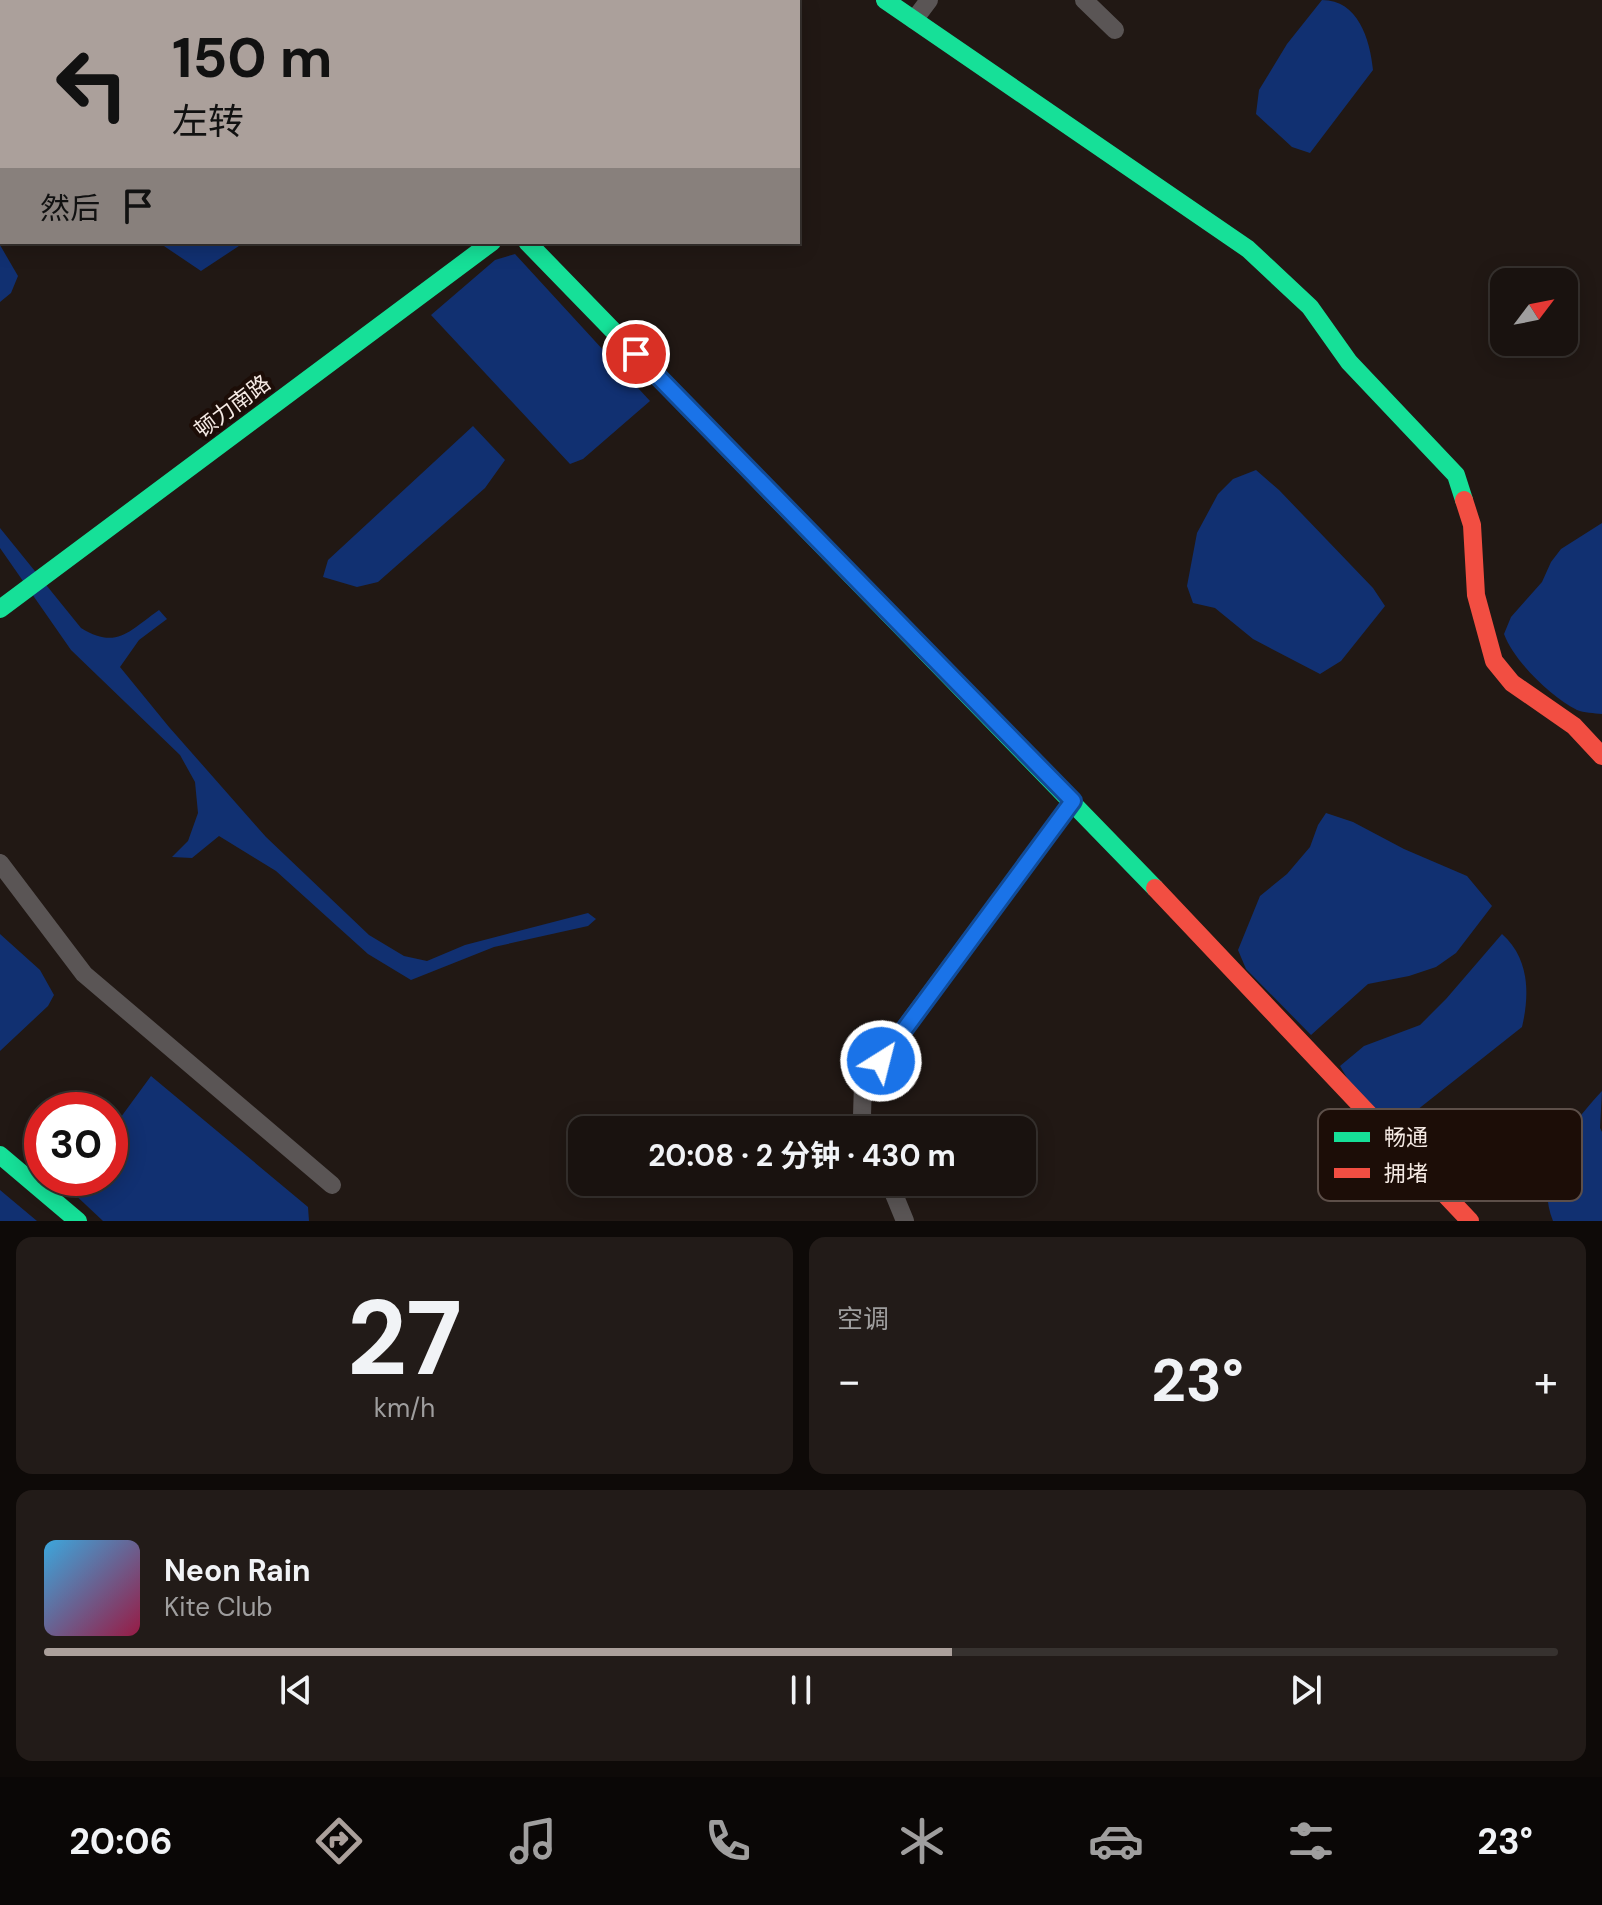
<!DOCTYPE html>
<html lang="zh">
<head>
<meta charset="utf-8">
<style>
  :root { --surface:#19120f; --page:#221b18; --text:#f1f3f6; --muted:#9f9e9e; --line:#37322f; --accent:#aba09b }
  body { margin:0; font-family:"DM Sans","Noto Sans SC",sans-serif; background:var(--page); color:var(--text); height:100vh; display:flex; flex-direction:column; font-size:30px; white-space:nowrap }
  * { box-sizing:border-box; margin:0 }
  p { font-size:26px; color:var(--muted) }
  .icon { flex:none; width:44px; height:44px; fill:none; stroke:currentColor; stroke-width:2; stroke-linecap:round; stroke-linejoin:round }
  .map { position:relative; height:1221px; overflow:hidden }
  .panel { display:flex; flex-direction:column; gap:16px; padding:16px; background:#0e0a08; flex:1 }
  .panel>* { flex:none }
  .banner { position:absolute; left:0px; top:0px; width:800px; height:244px; box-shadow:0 4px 20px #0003,0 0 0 2px var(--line); background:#aba09b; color:#111; overflow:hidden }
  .needle { width:52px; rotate:58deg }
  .buttons { position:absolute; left:1490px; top:268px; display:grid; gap:16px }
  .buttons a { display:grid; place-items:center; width:88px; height:88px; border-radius:16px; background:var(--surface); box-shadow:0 4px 20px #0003,0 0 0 2px var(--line); font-size:40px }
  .speed { position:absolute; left:24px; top:1092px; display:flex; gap:16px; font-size:40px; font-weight:700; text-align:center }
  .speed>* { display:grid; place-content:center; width:104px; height:104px; border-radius:50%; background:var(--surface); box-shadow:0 4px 20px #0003,0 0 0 2px var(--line); line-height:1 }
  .speed .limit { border:12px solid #d22; background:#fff; color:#111 }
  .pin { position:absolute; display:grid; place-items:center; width:68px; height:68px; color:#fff; margin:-34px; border:4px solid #fff; border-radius:50%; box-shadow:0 2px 8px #0007 }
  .me { position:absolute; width:88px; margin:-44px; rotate:36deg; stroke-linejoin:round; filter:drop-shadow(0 0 6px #0008) }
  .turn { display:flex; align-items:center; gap:28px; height:168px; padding:0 40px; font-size:36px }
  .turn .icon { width:104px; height:104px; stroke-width:2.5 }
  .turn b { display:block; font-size:56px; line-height:68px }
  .then { display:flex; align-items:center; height:76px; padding:0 40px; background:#0003; gap:16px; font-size:30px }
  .big { font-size:60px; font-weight:700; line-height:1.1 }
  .panel .card { flex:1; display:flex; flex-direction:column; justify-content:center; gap:12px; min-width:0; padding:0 28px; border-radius:16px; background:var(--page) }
  .panel .dial { align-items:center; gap:0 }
  .dial b { font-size:104px; line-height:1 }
  .song { display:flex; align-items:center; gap:24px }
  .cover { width:96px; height:96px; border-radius:12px; background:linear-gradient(135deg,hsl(200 70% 55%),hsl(340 70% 35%)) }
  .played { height:8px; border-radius:4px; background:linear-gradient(90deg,var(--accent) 60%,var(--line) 60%) }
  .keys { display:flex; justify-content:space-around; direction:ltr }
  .heat { display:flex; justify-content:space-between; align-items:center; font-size:44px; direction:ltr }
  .panel .tiles { flex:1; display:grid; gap:16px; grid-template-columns:1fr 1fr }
  .card:last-child { grid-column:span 2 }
  .trip { position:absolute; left:568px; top:1116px; width:468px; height:80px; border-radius:16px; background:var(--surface); box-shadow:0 4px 20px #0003,0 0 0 2px var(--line); font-weight:700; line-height:80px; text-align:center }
  .menu { display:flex; height:128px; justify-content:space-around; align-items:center; background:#0a0706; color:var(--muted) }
  .menu .icon { width:56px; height:56px }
  .menu .selected { color:var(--accent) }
  .menu b { font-size:36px; color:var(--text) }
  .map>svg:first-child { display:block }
</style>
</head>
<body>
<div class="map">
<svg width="1602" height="1221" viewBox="0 0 1602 1221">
  <rect width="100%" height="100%" fill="#211814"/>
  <path fill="#113071" d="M1322 0C1358 0 1370 39 1373 70L1310 153 1292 147 1256 114 1259 90 1287 44Z
    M158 242H245L201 271Z
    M0 245 18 276 11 293 0 302Z
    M515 254 650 401 583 459 570 464 431 315 495 260Z
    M473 426 505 460 485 488 378 582 357 587 323 577 328 560Z
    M1256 470 1279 490 1373 588 1385 606 1341 661 1320 674 1253 639 1215 608 1193 603 1187 586 1197 533 1218 494 1233 479Z
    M1602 523V714C1594 713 1584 713 1577 710 1551 697 1514 661 1504 634L1511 617 1542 582 1551 562 1561 549Z
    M0 528 81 628C117 650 129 631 159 610L167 619 139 640 120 667 169 727 266 837 369 935 404 956 427 961 465 945 588 913 596 919 588 926 494 947 411 980 368 954 276 871 219 836 192 858 172 857 188 841 198 813 195 782 180 755 71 650 0 548Z
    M1326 813 1353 822 1404 849 1467 876 1492 906 1456 953 1436 967 1409 976 1368 984 1311 1035 1246 969 1238 950 1260 896 1287 874 1310 847 1318 825Z
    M0 934 40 970 54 995 48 1006 0 1051Z
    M1502 934C1529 958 1530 993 1522 1027L1412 1114 1379 1132 1340 1066 1364 1046 1420 1025 1446 999Z
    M151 1076 308 1207 309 1221H103L69 1189 77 1178H110V1132Z
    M1602 1091 1600 1128 1602 1132V1221H1553C1533 1171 1570 1126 1602 1091Z
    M0 1190 37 1221H0Z"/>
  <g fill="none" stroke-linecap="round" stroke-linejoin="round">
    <path stroke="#5a5555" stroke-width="18" d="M1084 0 1115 30
      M914 20 929 0
      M0 863 84 974 332 1185
      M868 1130 862 1115 863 1084 1073 801
      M889 1182 905 1221"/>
    <path stroke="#16e098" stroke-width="18" d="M885 0 1248 249 1310 307 1349 362 1456 475 1464 500
      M742 2 744 0
      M527 242 1155 888
      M0 609 492 242
      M0 1155 78 1221"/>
    <path stroke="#f24e42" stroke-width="18" d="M1464 500 1472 525 1476 595 1494 661 1512 683 1574 726 1602 756
      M1155 888 1470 1221"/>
  </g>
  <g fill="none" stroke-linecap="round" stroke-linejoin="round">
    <g stroke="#114b97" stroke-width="20">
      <path id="route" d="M636 354 1073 801 881 1061"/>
    </g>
    <use href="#route" stroke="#1a73e8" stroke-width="14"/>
  </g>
  <g text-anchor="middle" stroke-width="8" stroke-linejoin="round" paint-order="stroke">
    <g font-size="22" fill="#f5eae4" stroke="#1c0d07">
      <text transform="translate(232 406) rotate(-37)" y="8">顿力南路</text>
    </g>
  </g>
  <rect x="1318" y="1109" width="264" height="92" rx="12" fill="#1c0d07" stroke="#5d4f49" stroke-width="2"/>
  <rect x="1334" y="1132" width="36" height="10" fill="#16e098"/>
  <rect x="1334" y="1168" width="36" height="10" fill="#f24e42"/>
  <g font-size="22" fill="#f5eae4">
    <text x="1384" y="1145">畅通</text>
    <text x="1384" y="1181">拥堵</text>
  </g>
</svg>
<div class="buttons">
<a><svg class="needle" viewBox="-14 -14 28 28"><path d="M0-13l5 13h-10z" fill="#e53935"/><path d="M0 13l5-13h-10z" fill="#9f9e9e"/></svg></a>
</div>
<div class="speed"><div class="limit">30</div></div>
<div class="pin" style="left:636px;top:354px;background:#d93025"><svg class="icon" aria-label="arrive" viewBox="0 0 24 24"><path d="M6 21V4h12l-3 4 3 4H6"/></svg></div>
<svg class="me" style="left:881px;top:1061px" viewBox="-20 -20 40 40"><circle r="17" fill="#1a73e8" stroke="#fff" stroke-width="3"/><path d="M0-11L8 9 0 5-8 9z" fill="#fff"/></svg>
<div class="trip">20:08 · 2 分钟 · 430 m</div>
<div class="banner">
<div class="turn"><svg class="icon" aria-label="left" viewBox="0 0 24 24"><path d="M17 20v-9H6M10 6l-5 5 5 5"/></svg><div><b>150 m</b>左转</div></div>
<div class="then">然后<svg class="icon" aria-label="arrive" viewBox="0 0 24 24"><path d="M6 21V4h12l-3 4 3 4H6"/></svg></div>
</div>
</div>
<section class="panel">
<div class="tiles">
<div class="card dial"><b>27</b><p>km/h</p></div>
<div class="card"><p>空调</p>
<div class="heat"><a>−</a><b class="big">23°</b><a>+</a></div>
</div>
<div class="card">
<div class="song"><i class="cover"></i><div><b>Neon Rain</b><p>Kite Club</p></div></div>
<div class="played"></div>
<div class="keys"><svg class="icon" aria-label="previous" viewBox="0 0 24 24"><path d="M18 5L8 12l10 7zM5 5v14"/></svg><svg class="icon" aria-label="pause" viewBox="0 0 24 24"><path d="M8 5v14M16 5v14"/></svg><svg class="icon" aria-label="next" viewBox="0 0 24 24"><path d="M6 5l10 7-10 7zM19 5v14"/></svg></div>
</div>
</div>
</section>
<nav class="menu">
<b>20:06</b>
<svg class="icon selected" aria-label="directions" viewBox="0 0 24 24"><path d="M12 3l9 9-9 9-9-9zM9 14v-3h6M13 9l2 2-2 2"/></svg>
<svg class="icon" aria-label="music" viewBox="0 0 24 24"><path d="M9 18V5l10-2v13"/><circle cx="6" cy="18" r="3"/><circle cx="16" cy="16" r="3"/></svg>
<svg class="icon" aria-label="phone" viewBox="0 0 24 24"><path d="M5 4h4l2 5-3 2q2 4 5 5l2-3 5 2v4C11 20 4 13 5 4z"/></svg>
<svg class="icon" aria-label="climate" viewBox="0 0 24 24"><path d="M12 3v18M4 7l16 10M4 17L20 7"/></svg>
<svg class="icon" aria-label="car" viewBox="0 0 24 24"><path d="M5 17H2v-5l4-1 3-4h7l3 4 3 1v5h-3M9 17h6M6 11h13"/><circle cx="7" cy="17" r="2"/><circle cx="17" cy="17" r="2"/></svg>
<svg class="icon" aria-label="filters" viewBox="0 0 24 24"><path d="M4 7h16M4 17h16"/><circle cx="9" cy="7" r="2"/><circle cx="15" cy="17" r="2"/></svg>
<b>23°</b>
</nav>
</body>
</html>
